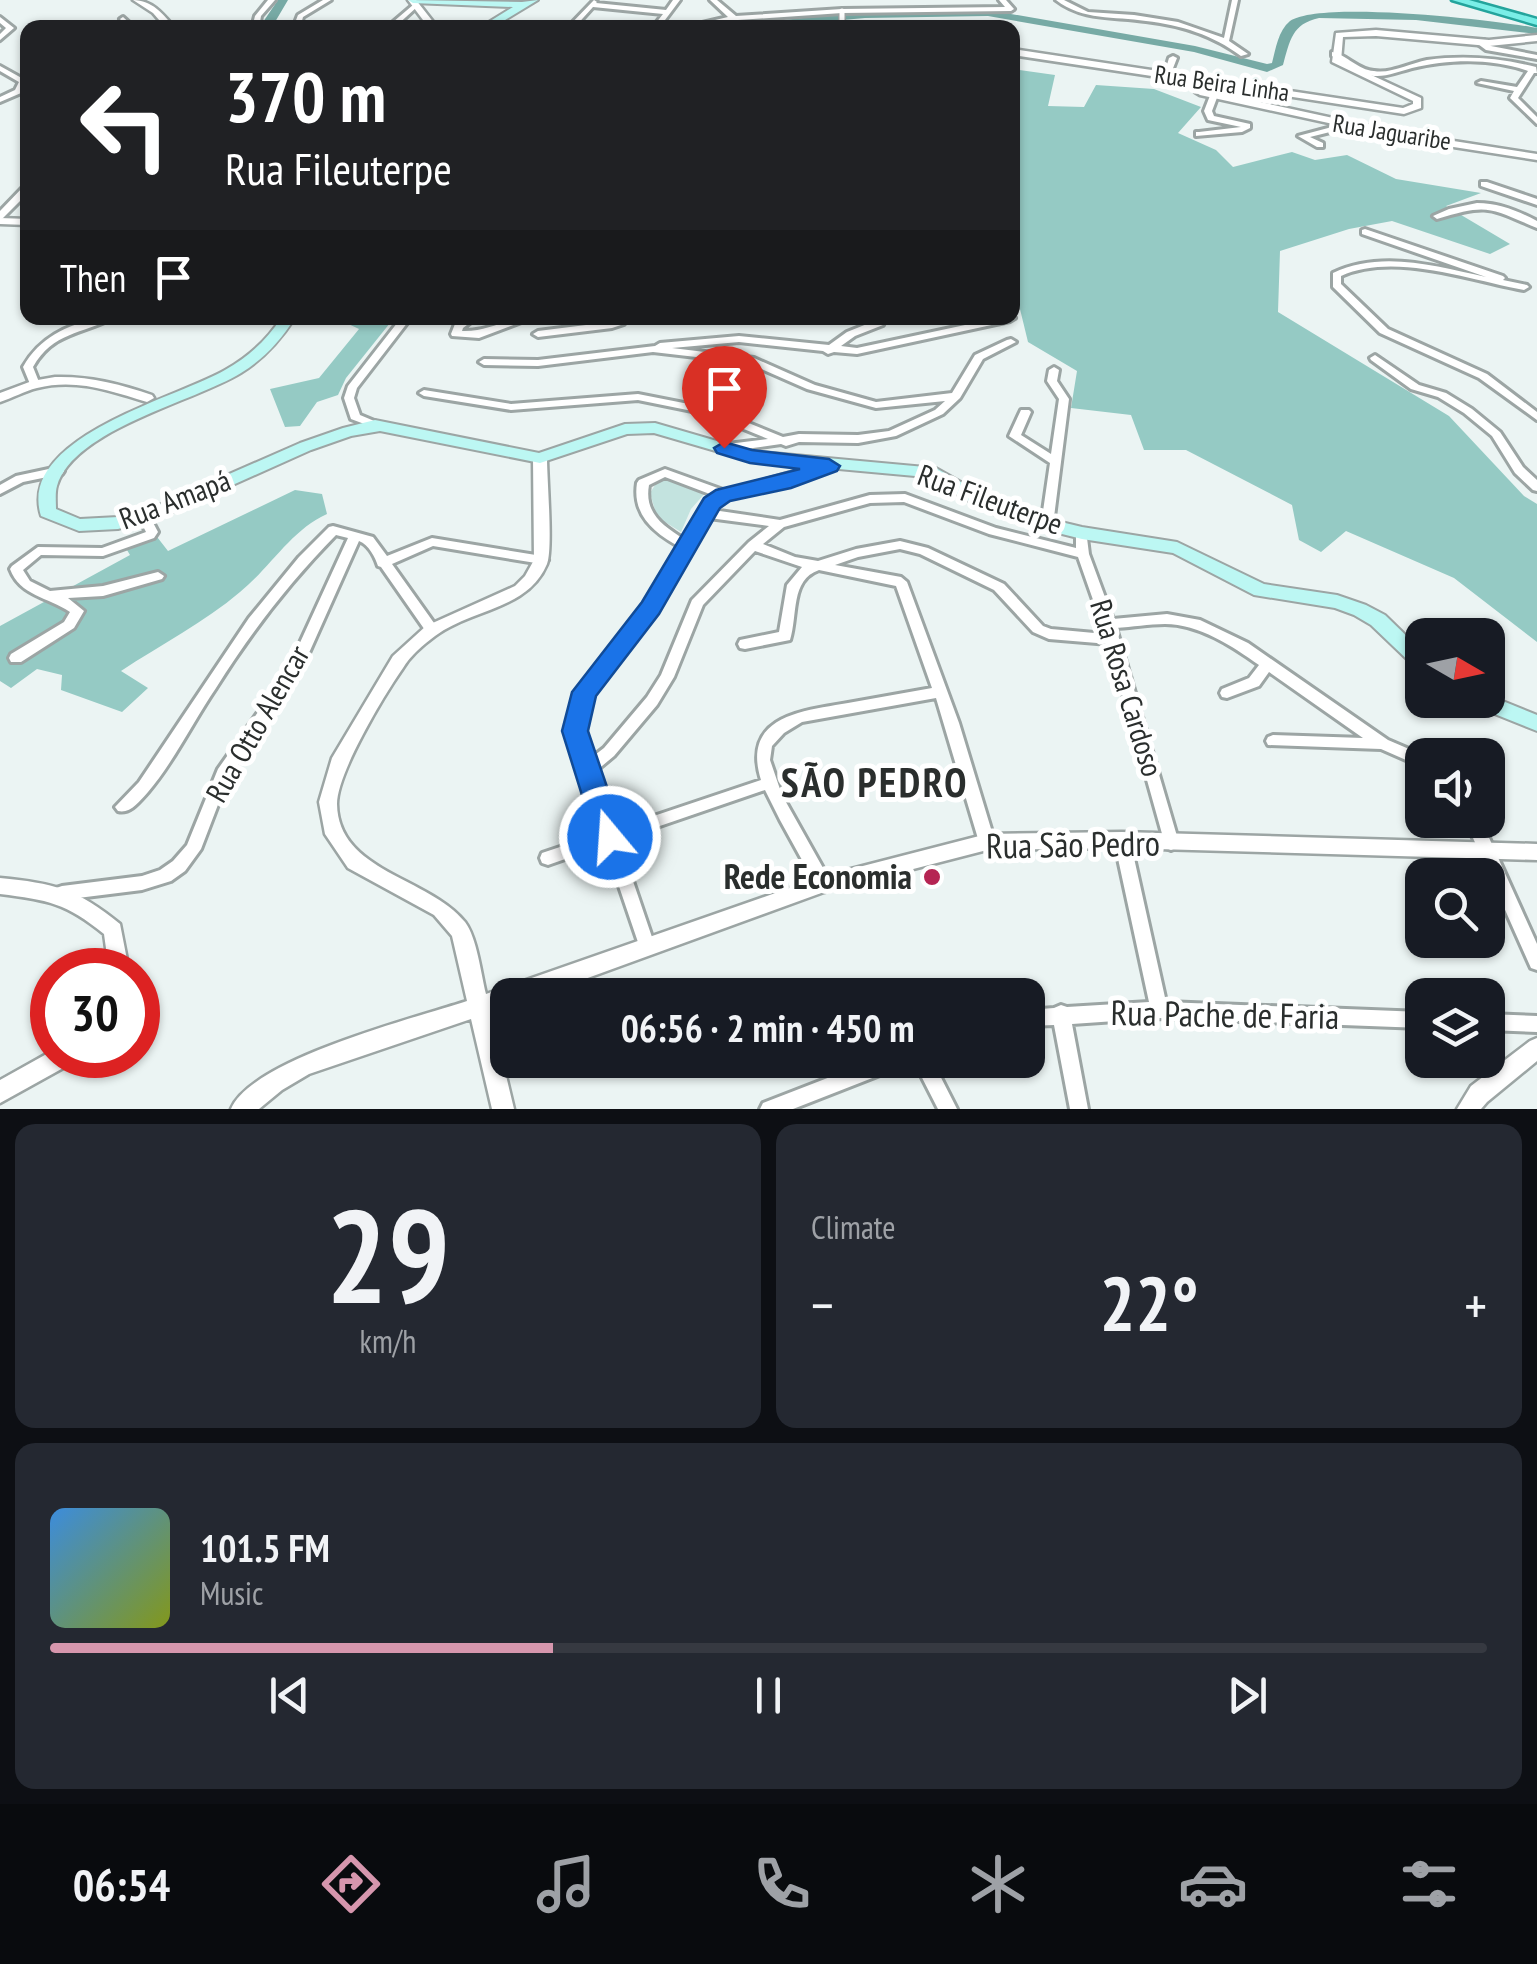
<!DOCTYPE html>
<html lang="en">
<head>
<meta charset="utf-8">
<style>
  :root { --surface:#171b24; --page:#242831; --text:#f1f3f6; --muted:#9ea1a6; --line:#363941; --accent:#d696ad }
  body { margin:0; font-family:"PT Sans Narrow",sans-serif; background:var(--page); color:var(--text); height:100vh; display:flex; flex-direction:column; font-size:38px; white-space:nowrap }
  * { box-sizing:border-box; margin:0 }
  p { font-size:32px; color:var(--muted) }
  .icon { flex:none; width:55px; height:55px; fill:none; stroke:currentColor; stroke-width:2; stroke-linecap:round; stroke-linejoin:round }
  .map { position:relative; height:1109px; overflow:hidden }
  .drawer { display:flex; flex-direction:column; gap:15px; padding:15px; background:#0d0f14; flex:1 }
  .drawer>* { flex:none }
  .banner { position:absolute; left:20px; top:20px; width:1000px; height:305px; border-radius:20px; box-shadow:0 2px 8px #0004; background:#202124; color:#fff; overflow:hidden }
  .needle { width:65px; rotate:99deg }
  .controls { position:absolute; left:1405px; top:618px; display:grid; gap:20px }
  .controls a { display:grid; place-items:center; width:100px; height:100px; border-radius:20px; background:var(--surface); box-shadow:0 2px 8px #0004; font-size:50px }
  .speed { position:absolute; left:30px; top:948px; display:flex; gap:20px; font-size:50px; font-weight:700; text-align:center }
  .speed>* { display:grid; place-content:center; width:130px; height:130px; border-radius:50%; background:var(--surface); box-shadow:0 2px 8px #0004; line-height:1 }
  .speed .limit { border:15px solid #d22; background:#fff; color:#111 }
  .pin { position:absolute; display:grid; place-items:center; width:85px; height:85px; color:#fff; margin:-102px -42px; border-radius:50% 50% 50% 0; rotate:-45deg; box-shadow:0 0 10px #0007 }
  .pin .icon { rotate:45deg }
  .me { position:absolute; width:110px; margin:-55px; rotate:342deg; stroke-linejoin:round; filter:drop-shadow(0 0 8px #0008) }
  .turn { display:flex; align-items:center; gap:35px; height:210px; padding:0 40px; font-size:45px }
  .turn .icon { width:130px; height:130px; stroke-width:2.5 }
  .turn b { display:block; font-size:70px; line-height:85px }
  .then { display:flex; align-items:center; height:95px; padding:0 40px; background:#0003; gap:20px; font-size:38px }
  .big { font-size:75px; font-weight:700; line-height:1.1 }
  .drawer .widget { flex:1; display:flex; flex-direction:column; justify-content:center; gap:15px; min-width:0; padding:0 35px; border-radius:20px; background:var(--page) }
  .drawer .dial { align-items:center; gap:0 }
  .dial b { font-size:130px; line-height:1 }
  .song { display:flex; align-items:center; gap:30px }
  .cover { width:120px; height:120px; border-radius:15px; background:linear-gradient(135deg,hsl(210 70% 55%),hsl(70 70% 35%)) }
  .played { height:10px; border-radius:5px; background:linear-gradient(90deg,var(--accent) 35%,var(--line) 35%) }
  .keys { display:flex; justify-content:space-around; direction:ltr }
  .heat { display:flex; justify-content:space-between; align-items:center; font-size:55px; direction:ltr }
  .drawer .tiles { flex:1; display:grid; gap:15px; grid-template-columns:1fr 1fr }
  .widget:last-child { grid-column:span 2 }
  .trip { position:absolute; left:490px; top:978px; width:555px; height:100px; border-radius:20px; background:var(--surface); box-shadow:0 2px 8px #0004; font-weight:700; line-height:100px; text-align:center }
  .menu { display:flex; height:160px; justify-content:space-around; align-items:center; background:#090b0e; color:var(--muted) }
  .menu .icon { width:70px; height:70px }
  .menu .on { color:var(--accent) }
  .menu b { font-size:45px; color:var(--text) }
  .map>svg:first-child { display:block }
</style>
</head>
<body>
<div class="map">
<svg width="1537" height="1109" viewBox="0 0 1537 1109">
  <rect width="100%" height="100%" fill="#ebf4f3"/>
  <path fill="#c3e3df" d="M667 477 706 492 691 509 681 532 657 517 650 493 657 482Z"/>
  <path fill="#95cac4" d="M1013 69 1055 75 1048 106 1084 107 1096 85 1154 89 1201 107 1178 133 1216 150 1233 167 1292 152 1315 160 1347 155 1396 179 1481 193 1446 206 1510 244 1490 254 1392 221 1349 229 1280 251 1278 312 1449 416 1524 496 1537 504V642L1454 578 1346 531 1321 552 1299 540 1292 505 1186 450H1144L1131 415 1071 408 1077 371 1028 342 1019 305H1013Z
    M343 318H394L346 378 338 395 317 402 300 426 285 427 270 389 319 378 359 329 340 320Z
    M295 490 322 494 327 514C291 530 271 567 240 592 205 622 160 645 121 671L148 688 122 712 61 690 62 675 37 669 11 688 0 681V626L130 555 124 545 154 533 168 551Z"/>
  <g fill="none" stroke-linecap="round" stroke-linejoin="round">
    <path fill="#77aaa5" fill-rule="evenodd" d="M278 0H288L275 22 277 28H266L263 22Z
      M988 10 1195 46 1267 64 1272 63C1276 48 1278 31 1290 21 1321 0 1494 20 1537 28V34L1416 20 1319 18C1292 24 1290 40 1283 65L1267 72 1194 52 988 16 865 18 753 28H701L865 12Z"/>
    <g stroke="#9ca5a4" stroke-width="8">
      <path id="pedestrian" d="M842 11V21"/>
    </g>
    <g stroke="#9ca5a4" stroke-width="6">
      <path id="minor" d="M268 0H275L261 16 259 28H252L255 16Z
        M323 0H331L303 17 300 28H293L298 15Z
        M594 0 597 2 596 3 666 10 673 0H680L659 28H652L663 14 593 7 574 28H567Z
        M710 0H717L736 16 842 9 1005 7 999 0H1006L1014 9 1011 11 842 13 723 21 695 28H681L728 17Z
        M1056 0H1064L1088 12 1134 15 1178 22 1224 38 1232 0H1238L1229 41 1248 54 1241 56C1213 35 1181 25 1146 21 1114 16 1083 21 1056 0Z
        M413 5 418 6 394 28H386Z
        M0 17 14 28 0 40V34L6 28 0 23Z
        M123 17 135 28H128L120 19Z
        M1478 40H1484L1491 46 1537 55V59L1486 50 1478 44Z
        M1332 52C1347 55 1358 70 1374 71 1391 74 1411 63 1427 60 1465 55 1500 58 1536 67L1537 73H1534L1518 98 1537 117V124L1510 98 1514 91 1477 83 1481 81 1517 87 1528 71C1492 58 1449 59 1412 68 1400 71 1387 77 1374 76 1358 74 1345 64 1332 56Z
        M1173 56 1177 58 1170 76 1163 78 1169 58Z
        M0 66 27 81 21 93 0 102V97L15 90 19 82 0 71Z
        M1211 93 1218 95 1212 111 1214 116 1250 124V128L1242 132 1196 136V132H1199L1241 127 1208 120 1204 111Z
        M1347 123 1351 125 1350 127 1310 137 1323 143V147H1317L1298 136Z
        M1481 182H1487L1537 199V205L1481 186Z
        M25 185H28V193L3 218 0 219V211Z
        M1477 203C1499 203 1518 211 1537 221V228C1489 208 1489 203 1437 219L1433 216 1449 209Z
        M1365 229 1503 276 1505 278 1503 280 1527 285 1529 287 1524 290C1469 280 1394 252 1341 276V284L1388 329 1487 374 1537 412V420L1479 378 1380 333 1333 287V273C1381 250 1436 266 1486 277L1362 234V230Z
        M1012 316 1015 318 1010 321 857 354 834 352 828 354 823 351 739 342 672 348 754 358 815 385 876 402 952 393 975 355 1007 340 1011 339 1016 342 983 359 960 398 943 414 896 436 858 443 799 442 786 446 781 444 724 452 718 448 720 445 768 439 707 414 638 400 511 410 424 396 419 393 424 390 511 404 638 394 714 409 783 437 799 434 858 435 889 431 935 410 945 401 876 408 807 389 748 363 653 352 538 366 484 365 479 362 484 359 538 360 655 346 660 343 739 336 829 345 847 332 872 322 868 318H879L884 323 883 325 855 336 841 346 857 348 998 318H1012Z
        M98 318H113C82 334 53 332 33 367L39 382 34 385 30 384 23 367C40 337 66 326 98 318Z
        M401 318H411L357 388 354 398 360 415 379 423 381 425 379 427 375 428 351 419 344 398 348 386Z
        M465 318H476L463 328 462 331C490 332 506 317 532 318L479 338 452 336 451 334 455 324Z
        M617 318H627L624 324 612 328 538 337 533 334 538 331 610 322Z
        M1375 355 1419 385 1446 393 1472 409 1500 432 1523 467 1537 480V491L1533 490 1515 473 1492 436 1464 413 1438 397 1411 389 1371 360 1370 358Z
        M1054 367 1059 370 1057 381 1069 399 1053 525 1047 529 1041 525 1050 463 1009 436 1021 410H1029L1031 412 1021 435 1051 454 1059 399 1047 381 1049 370Z
        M829 462 835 466 833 469 739 495 726 500 713 510 780 520 870 495 905 494 996 528 1076 548V533L1078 530H1086L1089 554 1113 619 1167 614 1200 620 1248 643 1388 740 1423 755 1422 767 1381 749 1268 745 1266 741 1268 737 1273 735 1363 738 1269 672 1259 686 1227 698 1222 697 1220 693 1222 689 1249 678 1259 665C1232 646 1199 624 1165 624 1149 624 1132 627 1116 628L1179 843 1176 848 1171 850 1166 848 1109 644 1049 639 1033 632 994 590 920 554 900 549 858 557 835 565 901 577 907 582 959 723 995 842 992 847 987 849 982 847 979 842 936 698 802 722 784 733 772 746 770 760 782 795 832 884 830 889 824 891 818 889 780 820 765 790 619 840 655 946 653 951 647 954 641 951 605 845 548 865 542 863 540 858 542 853 602 833 568 731 571 710 579 688 646 605 680 547C654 533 632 515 637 483L639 480 665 469 726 491ZM665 477 715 496 707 501 684 539C663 526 644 513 649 485ZM904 502 989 534 1078 557 1105 634 1051 629 1043 626 1004 584 928 548 900 541 856 549 818 561 795 557 763 544 784 527 870 503ZM709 518 769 526 749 542 692 600 661 675 647 697 604 748 591 758C581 728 580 724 590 694L656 611ZM755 551 802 567 787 585 779 632 740 640 738 644 740 648 745 649 790 640C798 615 790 580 819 570L896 586 932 688C904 693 876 698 848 703 802 711 741 716 761 780L615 829 596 771 614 756 657 705 674 677 703 605Z
        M58 467 62 468 64 471 62 474 23 482 0 494V485L16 476Z
        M144 512 148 513 158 532 154 538 103 556 41 555 23 570 30 581 50 591 103 586 158 572 164 576 162 579 103 596 68 598 84 611 74 628 21 662H11L9 658 11 654 64 622 70 612C48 597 20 596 10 569L12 566 38 547 102 548 146 532 138 516Z
        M333 526 373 537 387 556 432 538 542 556 548 560 542 564 433 546 392 564 439 630 437 633H427L381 567 378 566C375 557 369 545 359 541L300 673 229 776 201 849 185 871 171 881 142 890 62 900 56 898 54 893 56 888 62 886 142 876 160 870 173 861 187 845 218 769 287 671 348 538 336 535C290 582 251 632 216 688 194 720 173 763 148 792 139 802 130 814 118 811L115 807 139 782 249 618 299 557 329 527Z
        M1465 820H1481L1537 944V970L1531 968Z
        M1122 833 1127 835 1130 840 1166 1002 1422 1012V1028L1159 1018 1072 1024 1088 1109H1070L1054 1025 1028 1026V1010L1054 1008 1061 1005 1067 1007 1149 1002 1114 840 1117 835Z
        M1488 1014 1537 1016V1032L1488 1030Z
        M874 1060H906L903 1066 793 1109H760L763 1103Z
        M913 1060H932L957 1109H938Z"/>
    </g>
    <g stroke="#9ca5a4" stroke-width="5">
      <path id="tertiary" d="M133 0C152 0 163 14 175 28H166L153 13Z
        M408 0H416L438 28H429Z
        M1376 30 1489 40 1537 35V41L1489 46 1376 36 1343 37 1341 61 1421 98V108L1404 114 1207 84 1205 90 1402 133 1537 154V160L1402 139 1200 95 1195 92 1198 83 1012 55V49L1403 108 1413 104V101L1332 62 1336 33Z
        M0 218 28 219V225L0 224Z
        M55 377C89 376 120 384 152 395L154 398 147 402C111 391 76 378 37 388 24 391 13 398 0 402V393L32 381Z
        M540 454 547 458C547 479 553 549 547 564 528 610 471 609 435 636 424 644 410 656 403 668 384 695 337 773 337 804 338 872 429 877 465 922 477 938 481 974 486 994L824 876 987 834 1122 832 1537 844V860L1122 848 987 850 824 892 541 995H508V1007L491 1013 514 1109H492L471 1019 309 1074 282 1090 259 1109H231C252 1059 415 1018 467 1001L452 936 434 915 348 868 325 834 319 802 332 758 393 656 426 626 515 586 525 576 534 560 533 458Z
        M0 878C53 883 78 889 120 924L129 970H109L104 934C66 903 48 900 0 894Z
        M1537 1038V1061L1487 1102 1481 1109H1457L1471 1086 1530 1041Z
        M52 1051V1055H77L74 1062 0 1103V1080Z"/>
    </g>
    <g stroke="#9ca5a4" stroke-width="4">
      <path id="secondary" d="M408 0 522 2 538 0 492 28H479L513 7 413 3Z
        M281 318H295C280 341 264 359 241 373 194 402 74 429 57 486 55 492 56 502 56 509L80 519 118 517 156 506 300 443 343 428 375 420 539 453 625 424 655 423 751 451 936 468 1000 504 1032 515 1082 527 1177 542 1264 584 1337 595 1366 605 1385 615 1422 651V669L1415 667 1371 625 1354 615 1335 608 1254 595 1173 553 1082 539 1022 524 988 512 926 477 750 461 654 433 627 434 540 463 380 431 351 436 311 450 168 514 118 529 79 531 41 516C16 437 177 398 225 370 248 357 267 340 281 318Z
        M1488 695 1537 715V731L1472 705 1469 700H1488Z"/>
    </g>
    <g stroke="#24a49c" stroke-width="5">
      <path id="primary" d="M1452 0H1469L1537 19V25Z"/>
    </g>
    <use href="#pedestrian" stroke="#fff" stroke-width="5"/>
    <use href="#minor" fill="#fff" fill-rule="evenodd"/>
    <use href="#tertiary" fill="#fff" fill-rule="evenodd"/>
    <use href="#secondary" fill="#bcf7f3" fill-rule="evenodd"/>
    <use href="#primary" fill="#7aeee7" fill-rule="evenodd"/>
  </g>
  <path fill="#1a73e8" stroke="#114b97" stroke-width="2.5" d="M724 442 752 450 829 459 840 466 837 471 791 488 730 501 720 508 659 614 596 696 588 731 624 837 619 846 610 849 600 846 595 837 562 731 572 692 642 602 704 498 716 490 800 469 750 463 717 453 714 448Z"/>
  <circle fill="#b52553" stroke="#fff" stroke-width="4" cx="932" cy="877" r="10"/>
  <g text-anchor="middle" stroke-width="10" stroke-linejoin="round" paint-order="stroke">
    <g font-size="25" fill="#2a2e2d" stroke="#fff">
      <text transform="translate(1222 83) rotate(8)" y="9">Rua Beira Linha</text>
      <text transform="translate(1392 132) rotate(9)" y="9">Rua Jaguaribe</text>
    </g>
    <g font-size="30" fill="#2a2e2d" stroke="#fff">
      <text transform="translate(175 500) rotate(-21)" y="10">Rua Amapá</text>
      <text transform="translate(990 500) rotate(20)" y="10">Rua Fileuterpe</text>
      <text transform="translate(1126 688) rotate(73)" y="10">Rua Rosa Cardoso</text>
      <text transform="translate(258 724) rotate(-60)" y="10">Rua Otto Alencar</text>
    </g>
    <g font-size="35" fill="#2a2e2d" stroke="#fff">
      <text transform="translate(1073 845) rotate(-1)" y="12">Rua São Pedro</text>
      <text transform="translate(1225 1015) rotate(1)" y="12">Rua Pache de Faria</text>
    </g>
    <g font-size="35" font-weight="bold" fill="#2a2e2d" stroke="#fff" text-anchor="end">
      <text x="912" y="889">Rede Economia</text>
    </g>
    <g font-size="40" font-weight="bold" letter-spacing="2.5" fill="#2a2e2d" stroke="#fff">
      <text x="875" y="797">SÃO PEDRO</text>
    </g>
  </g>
</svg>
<div class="controls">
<a><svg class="needle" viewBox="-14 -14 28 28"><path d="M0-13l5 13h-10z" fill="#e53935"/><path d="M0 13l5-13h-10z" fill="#9ea1a6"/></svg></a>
<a><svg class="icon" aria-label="sound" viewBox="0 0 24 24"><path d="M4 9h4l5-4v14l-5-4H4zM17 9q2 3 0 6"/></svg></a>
<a><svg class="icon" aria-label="search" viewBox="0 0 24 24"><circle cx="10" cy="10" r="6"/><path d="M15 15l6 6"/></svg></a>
<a><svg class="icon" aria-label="layers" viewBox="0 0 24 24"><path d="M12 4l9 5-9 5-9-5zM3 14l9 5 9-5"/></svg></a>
</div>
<div class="speed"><div class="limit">30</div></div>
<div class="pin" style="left:724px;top:448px;background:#d93025"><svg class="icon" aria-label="arrive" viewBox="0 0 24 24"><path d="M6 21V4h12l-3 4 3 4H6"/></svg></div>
<svg class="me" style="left:610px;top:837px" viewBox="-20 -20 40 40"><circle r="17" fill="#1a73e8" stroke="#fff" stroke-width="3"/><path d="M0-11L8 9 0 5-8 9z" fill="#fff"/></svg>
<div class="trip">06:56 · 2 min · 450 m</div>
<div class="banner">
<div class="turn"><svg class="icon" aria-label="left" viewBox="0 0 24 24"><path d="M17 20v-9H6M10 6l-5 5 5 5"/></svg><div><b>370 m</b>Rua Fileuterpe</div></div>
<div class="then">Then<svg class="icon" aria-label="arrive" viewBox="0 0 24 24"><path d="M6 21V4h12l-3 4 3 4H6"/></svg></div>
</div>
</div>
<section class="drawer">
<div class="tiles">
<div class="widget dial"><b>29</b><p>km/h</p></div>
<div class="widget"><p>Climate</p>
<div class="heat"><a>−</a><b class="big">22°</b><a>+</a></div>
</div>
<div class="widget">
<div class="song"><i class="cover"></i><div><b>101.5 FM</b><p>Music</p></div></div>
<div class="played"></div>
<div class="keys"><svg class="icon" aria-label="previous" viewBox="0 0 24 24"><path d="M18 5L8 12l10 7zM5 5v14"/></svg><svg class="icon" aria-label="pause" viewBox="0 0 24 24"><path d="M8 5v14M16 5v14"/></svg><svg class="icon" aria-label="next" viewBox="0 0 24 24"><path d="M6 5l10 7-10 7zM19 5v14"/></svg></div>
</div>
</div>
</section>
<nav class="menu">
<b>06:54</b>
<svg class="icon on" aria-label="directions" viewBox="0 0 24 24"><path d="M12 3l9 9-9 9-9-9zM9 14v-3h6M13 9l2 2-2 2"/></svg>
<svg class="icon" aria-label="music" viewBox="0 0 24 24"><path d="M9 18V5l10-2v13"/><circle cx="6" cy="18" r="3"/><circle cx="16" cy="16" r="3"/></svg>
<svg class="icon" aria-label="phone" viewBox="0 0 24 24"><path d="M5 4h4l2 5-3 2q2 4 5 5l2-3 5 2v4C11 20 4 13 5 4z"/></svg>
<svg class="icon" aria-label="climate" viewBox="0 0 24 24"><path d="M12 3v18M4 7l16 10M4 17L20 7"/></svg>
<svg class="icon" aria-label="car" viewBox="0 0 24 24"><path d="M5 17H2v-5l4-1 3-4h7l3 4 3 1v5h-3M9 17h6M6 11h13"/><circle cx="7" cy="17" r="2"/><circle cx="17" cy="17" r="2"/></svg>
<svg class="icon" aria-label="filters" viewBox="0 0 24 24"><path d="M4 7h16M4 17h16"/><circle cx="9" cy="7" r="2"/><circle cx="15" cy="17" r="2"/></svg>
</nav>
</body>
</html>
